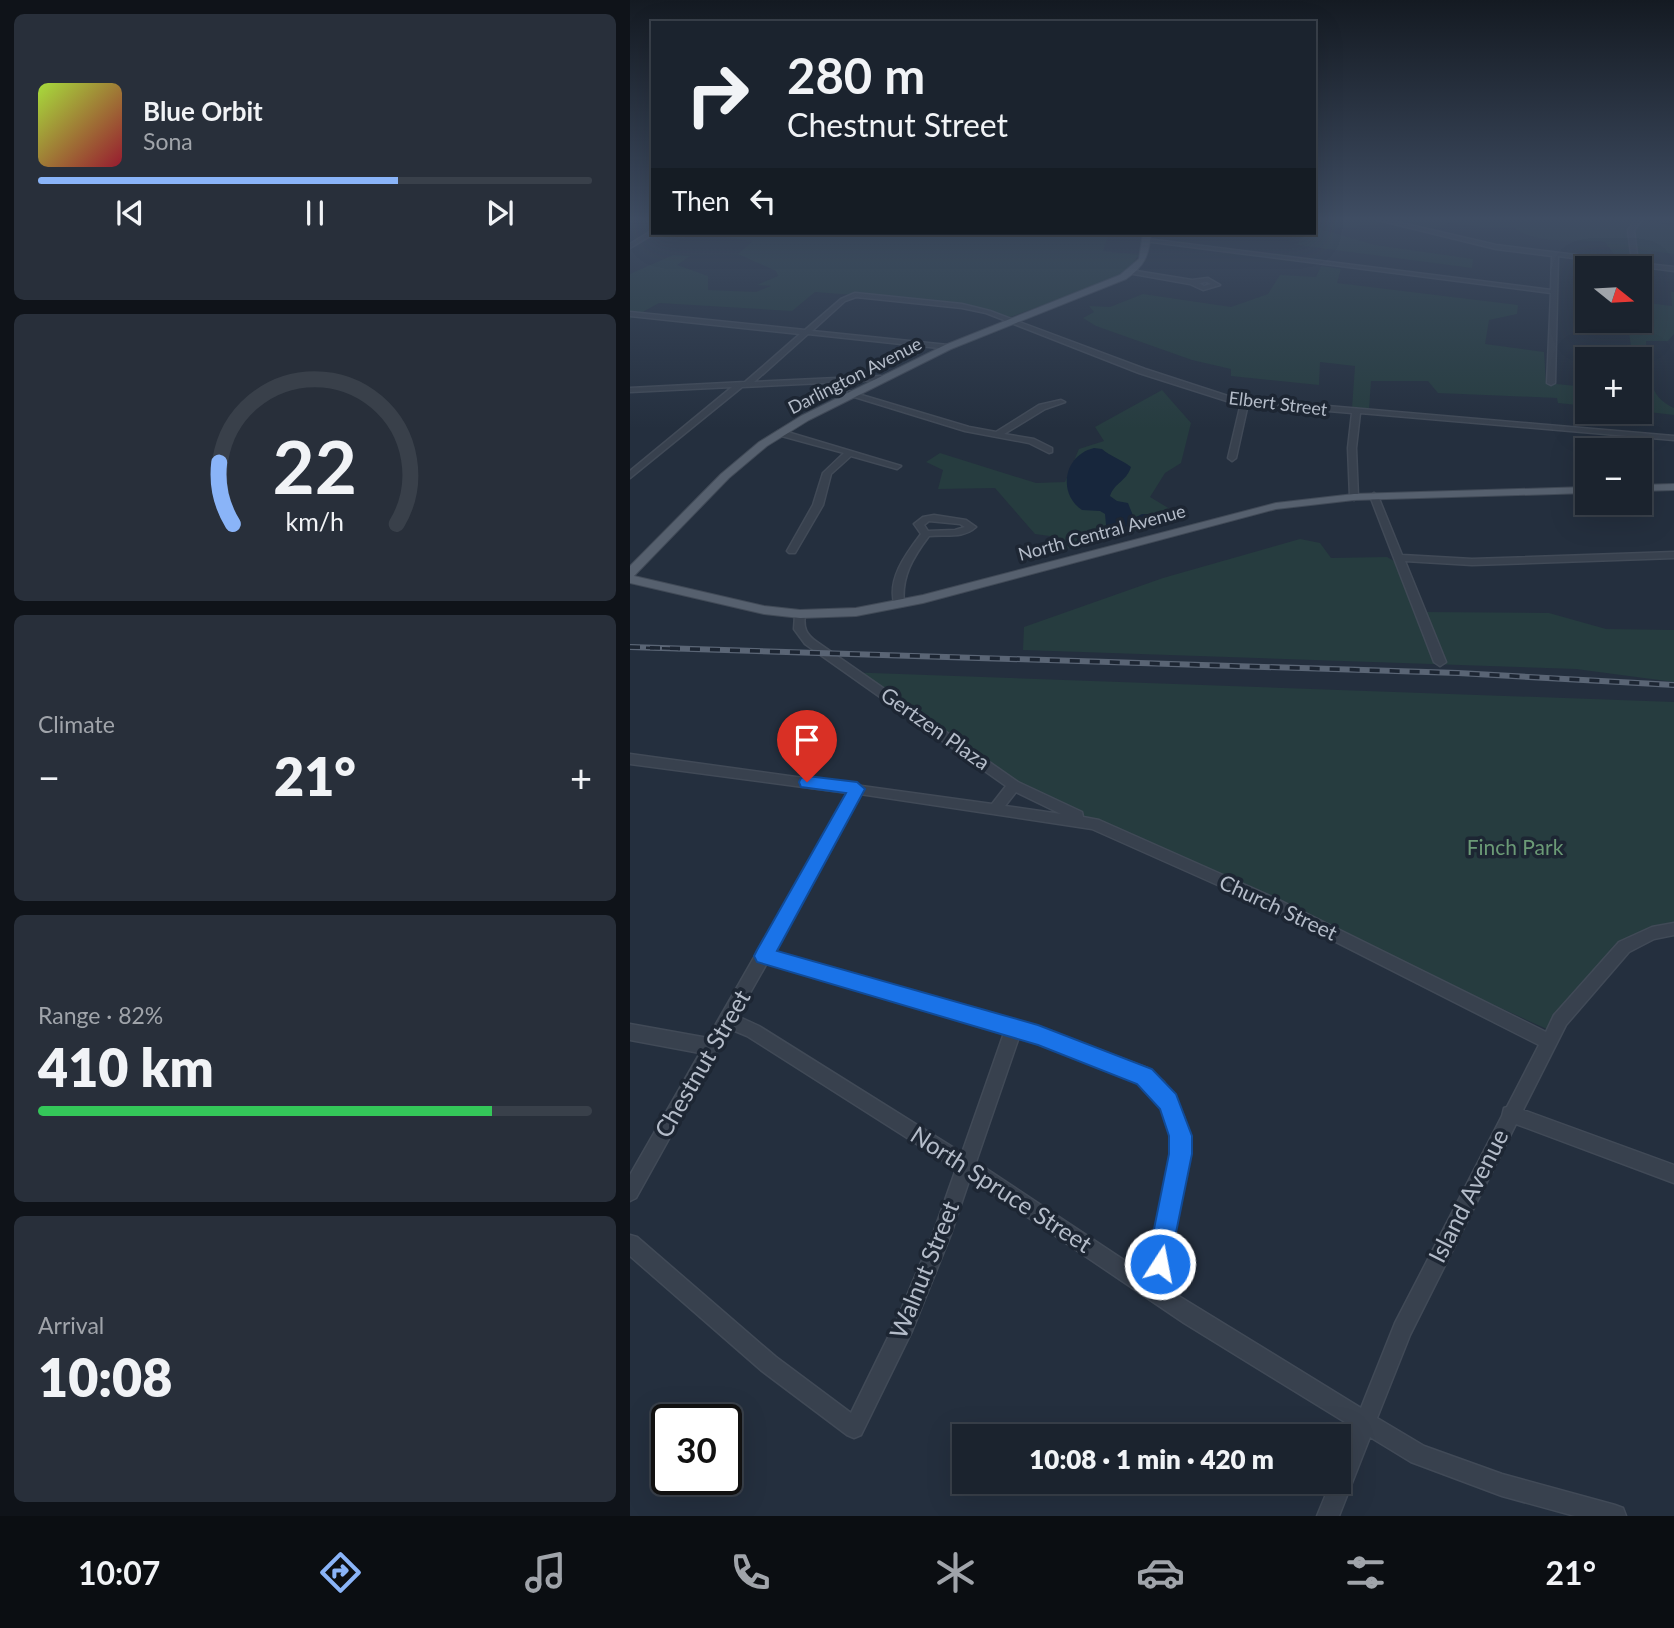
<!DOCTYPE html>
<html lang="en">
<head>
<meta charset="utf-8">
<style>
  :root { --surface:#1b232e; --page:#282f3a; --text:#f1f3f6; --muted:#a0a4aa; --line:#39404a; --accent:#8ab4f8 }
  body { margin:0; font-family:Lato,sans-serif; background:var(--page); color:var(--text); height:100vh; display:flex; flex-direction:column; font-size:26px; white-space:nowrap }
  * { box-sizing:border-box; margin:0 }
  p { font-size:23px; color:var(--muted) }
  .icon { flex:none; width:38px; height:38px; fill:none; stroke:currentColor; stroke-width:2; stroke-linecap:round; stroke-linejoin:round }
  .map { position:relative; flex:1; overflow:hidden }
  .details { display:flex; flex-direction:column; gap:14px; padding:14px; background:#0f1319; width:630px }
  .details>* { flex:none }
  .banner { position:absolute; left:21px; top:21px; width:665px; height:214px; border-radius:0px; box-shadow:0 7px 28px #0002,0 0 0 2px var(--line); background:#1b232e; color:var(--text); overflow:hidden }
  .needle { width:46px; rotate:108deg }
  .fabs { position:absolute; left:945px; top:256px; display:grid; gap:14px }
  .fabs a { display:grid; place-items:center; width:77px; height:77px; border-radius:0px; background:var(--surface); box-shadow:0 7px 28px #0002,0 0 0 2px var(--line); font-size:35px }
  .speed { position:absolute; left:21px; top:1404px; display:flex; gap:14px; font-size:35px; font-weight:700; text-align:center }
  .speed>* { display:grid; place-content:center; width:91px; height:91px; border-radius:50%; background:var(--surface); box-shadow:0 7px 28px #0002,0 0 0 2px var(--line); line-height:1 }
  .speed .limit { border:4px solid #111; border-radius:10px; background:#fff; color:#111 }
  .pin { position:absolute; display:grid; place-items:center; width:60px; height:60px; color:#fff; margin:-72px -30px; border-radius:50% 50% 50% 0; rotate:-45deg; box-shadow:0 0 7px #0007 }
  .pin .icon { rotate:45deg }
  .me { position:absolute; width:77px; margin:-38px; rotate:11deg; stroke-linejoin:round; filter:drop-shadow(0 0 5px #0008) }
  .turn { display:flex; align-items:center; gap:24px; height:147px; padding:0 21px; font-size:32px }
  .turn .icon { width:91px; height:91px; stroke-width:2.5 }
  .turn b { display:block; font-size:49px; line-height:60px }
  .then { display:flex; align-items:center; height:66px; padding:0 21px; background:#0003; gap:14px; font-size:26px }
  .big { font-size:52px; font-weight:800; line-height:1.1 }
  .details .tile { flex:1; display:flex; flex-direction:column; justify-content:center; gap:10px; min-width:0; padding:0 24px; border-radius:10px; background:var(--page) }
  .details .dial { align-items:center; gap:0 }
  .dial svg { height:182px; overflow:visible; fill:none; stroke:var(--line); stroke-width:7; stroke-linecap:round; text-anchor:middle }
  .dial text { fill:var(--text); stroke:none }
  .song { display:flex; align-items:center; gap:21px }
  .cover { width:84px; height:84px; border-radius:10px; background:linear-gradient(135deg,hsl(80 70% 55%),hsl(350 70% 35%)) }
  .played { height:7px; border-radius:4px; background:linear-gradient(90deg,var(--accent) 65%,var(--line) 65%) }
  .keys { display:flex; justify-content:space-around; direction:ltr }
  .heat { display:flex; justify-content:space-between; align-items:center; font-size:38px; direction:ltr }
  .charge { height:10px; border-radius:5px; background:linear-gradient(90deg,#34c759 82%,var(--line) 0) }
  .trip { position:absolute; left:322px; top:1424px; width:399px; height:70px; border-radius:0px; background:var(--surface); box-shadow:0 7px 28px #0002,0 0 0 2px var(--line); font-weight:800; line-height:70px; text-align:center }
  .tabs { display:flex; height:112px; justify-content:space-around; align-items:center; background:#0b0e12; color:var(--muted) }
  .tabs .icon { width:49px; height:49px }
  .tabs .current { color:var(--accent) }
  .tabs b { font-size:32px; color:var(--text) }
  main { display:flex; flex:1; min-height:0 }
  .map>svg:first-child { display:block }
</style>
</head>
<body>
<main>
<section class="details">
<div class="tile">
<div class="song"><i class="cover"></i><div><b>Blue Orbit</b><p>Sona</p></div></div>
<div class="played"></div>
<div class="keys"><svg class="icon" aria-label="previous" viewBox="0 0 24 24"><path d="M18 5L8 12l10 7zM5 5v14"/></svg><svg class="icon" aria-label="pause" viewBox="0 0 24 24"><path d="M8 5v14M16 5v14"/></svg><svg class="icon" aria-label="next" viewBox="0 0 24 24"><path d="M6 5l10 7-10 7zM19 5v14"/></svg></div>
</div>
<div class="tile dial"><svg viewBox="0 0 100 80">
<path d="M14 69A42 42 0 1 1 86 69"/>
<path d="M14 69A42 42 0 0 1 8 42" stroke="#8ab4f8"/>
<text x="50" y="56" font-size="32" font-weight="700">22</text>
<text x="50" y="72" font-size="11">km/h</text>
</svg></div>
<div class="tile"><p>Climate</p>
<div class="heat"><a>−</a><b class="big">21°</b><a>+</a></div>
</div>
<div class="tile"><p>Range · 82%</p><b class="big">410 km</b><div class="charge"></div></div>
<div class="tile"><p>Arrival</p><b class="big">10:08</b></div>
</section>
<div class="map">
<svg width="1044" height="1516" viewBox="0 0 1044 1516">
  <rect width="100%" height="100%" fill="#242f3e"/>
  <path fill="#263c3f" d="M684 217H1006L1004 219 1044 226V254L1021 251 1023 265 989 261 975 242C950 239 903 245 884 227L859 228 819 223 795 232 758 223 693 230 745 245 843 259 842 268 667 245 674 233H684Z
    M93 233H479L473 251 509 255 498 269 482 279 378 318 338 304 185 292 162 311 29 303 0 319V274L43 255 60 256 47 265 78 276V290L126 292 141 286 127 285 148 276 146 271 108 254 123 241 88 236Z
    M691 266 711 269 707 283 888 305 887 314 859 320 855 344 914 352 916 383 957 387V406L928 403 927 398 808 393 798 381H741L739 410 722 408 725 366 690 362 689 385 601 376V369L562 360 466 326 453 318 464 312 459 306 480 307 513 294 601 307 638 294 650 275 686 277Z
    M1041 292H1044V334L1038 341H1016C1020 370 1015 395 1044 408V415L1010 411V359H1003L997 320H1010V302L1042 306Z
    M532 390 561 423 551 463 535 473 520 497 555 518 436 549 427 537 405 534 365 488 308 489 313 470 296 462 310 453 406 483 435 482 449 449 474 441 465 427Z
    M670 539 690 543 701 558 757 557 774 567 794 612 919 613 976 629 1044 630V682L946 669 393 650 394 627 533 578Z
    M214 672 1044 702V937L1014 938 921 1031 381 784Z"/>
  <path fill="#17263c" d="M464 448 472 449C481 457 491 459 501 467 496 482 485 482 480 496L487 501 498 503 504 518 512 514H521L522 520C511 528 497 524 484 530L476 525 475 514 470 511 452 510C427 493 434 455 464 448Z"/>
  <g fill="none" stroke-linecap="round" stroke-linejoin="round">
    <g stroke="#414a57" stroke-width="3">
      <path id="minor" d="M736 217H745L866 245 1002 262 998 230 1008 217H1014L1004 230 1008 263 1044 267V271L928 256 925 383 921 385 917 383 921 293 514 241 517 239 921 290 922 256 866 249Z
        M23 230 25 233 0 248V244Z
        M500 270 562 280 578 278 590 285 573 290 560 284 498 273ZM577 282 581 284 574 286 569 283Z
        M225 293 332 304 360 311 515 369 604 398 1044 436V440L730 413 726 448 728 497 724 500 720 497 718 448 722 413 618 404 606 458 602 461 598 458 611 403 600 402 509 373 356 313 332 308 226 297 215 301 182 331 318 345 322 347 318 349 178 334 124 382 251 376 255 378 251 380 112 387 0 478V471L102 387 0 392V388L115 382 170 334 0 316V312L175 330 211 299Z
        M218 391 339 427 366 432 409 405 431 400 435 402 415 409 374 434 404 439 422 448V452L419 453 399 443 335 431 218 395Z
        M148 431H154L271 466 267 469 221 456 201 474 193 505 165 553H159L157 551 183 505 193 473 214 453 148 435Z
        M744 493 748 496 772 555 842 559 1044 552V558L842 565 775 561 816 662 810 666 804 662 740 496Z
        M304 515 336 520 346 527C333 539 316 534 299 536 283 557 271 577 274 604L273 606H265C256 580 276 554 291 534L284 524 293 517ZM299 521 330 524 335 527 325 530 298 531 294 525Z
        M170 611 175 614C173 628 176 634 187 642L388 782 452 812 453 817 469 820 647 899 916 1032 924 1015 989 942 1022 927 1044 923V935L1024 939 999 952 936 1025 893 1110 1044 1165V1183L886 1124 780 1335 747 1418 794 1446 872 1474 985 1505 993 1508 996 1516H945L872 1496 781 1462 740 1437 709 1516H687L701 1482H709V1462L723 1427 554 1323 340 1178 321 1234 282 1331 231 1435 224 1438 217 1435 132 1371 0 1256V1235L7 1237 146 1357 221 1413 268 1317 303 1234 326 1169 117 1036 100 1029 6 1198 0 1201V1175L70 1053 0 1040V1024L78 1038 218 793 0 764V754L362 804 376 786 175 644 164 629 165 614ZM386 792 431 814 375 806ZM230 794 462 829 637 907 909 1045 877 1107 874 1108 872 1116 765 1323 731 1408 534 1287 560 1154 554 1117 534 1082 517 1068 408 1027 143 952ZM137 963 374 1033 332 1153 129 1026 107 1016ZM389 1037 506 1080 522 1094 538 1119 542 1154 518 1276 346 1162Z"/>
    </g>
    <g stroke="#414a57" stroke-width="2">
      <path id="major" d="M513 233H521C519 255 515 266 496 279L321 349 179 420 137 446 99 478 4 576 134 606 170 610 226 608 293 595 646 503 724 494 957 487V493L724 500 646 509 293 603 226 616 170 618 134 614 0 583V566L91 474 129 442 171 416 315 345 490 275 509 259Z
        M1044 484V490L1010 491V485Z"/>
    </g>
    <use href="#minor" fill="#38414e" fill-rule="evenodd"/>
    <use href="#major" fill="#56606e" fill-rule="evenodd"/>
    <g stroke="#5a6575" stroke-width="4.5">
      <path id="rail-far1" d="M0 647 50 649"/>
    </g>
    <g stroke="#5a6575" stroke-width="6">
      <path id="rail" d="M0 647 828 673 1044 685"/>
    </g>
    <use href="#rail-far1" stroke="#1d2633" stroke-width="2.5" stroke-dasharray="8" stroke-linecap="butt"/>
    <use href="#rail" stroke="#1d2633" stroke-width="3.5" stroke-dasharray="10" stroke-linecap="butt"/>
  </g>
  <linearGradient id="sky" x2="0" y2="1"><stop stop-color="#141a22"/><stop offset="0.51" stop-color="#3f4d63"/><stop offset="1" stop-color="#3f4d63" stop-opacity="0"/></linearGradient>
  <rect width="1044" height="429" fill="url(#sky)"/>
  <path fill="#1a73e8" stroke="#114b97" stroke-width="2" d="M177 776 227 782 235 789 147 951 408 1025 522 1069 546 1094 562 1136V1154L538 1272 530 1276 521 1272 517 1264 539 1154V1136L530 1109 507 1084 408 1045 127 962 124 956 127 950 216 793 171 787 169 782 171 778Z"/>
  <g text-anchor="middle" stroke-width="7" stroke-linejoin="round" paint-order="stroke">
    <g font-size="18" fill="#b4bcc9" stroke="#1d2633">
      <text transform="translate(225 376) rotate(-27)" y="6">Darlington Avenue</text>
      <text transform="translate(648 404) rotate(7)" y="6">Elbert Street</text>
      <text transform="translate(472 533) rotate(-15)" y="6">North Central Avenue</text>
    </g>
    <g font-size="21" fill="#b4bcc9" stroke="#1d2633">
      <text transform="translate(305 729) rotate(35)" y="7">Gertzen Plaza</text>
      <text transform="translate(648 908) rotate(25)" y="7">Church Street</text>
    </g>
    <g font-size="21" fill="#6b9a76" stroke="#1d2633">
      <text x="885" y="855">Finch Park</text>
    </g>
    <g font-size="24" fill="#b4bcc9" stroke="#1d2633">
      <text transform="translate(73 1064) rotate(-60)" y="8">Chestnut Street</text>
      <text transform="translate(371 1190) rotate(33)" y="8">North Spruce Street</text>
      <text transform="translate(839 1196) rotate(-63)" y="8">Island Avenue</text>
      <text transform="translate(295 1270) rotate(-68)" y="8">Walnut Street</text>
    </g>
  </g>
</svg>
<div class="fabs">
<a><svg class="needle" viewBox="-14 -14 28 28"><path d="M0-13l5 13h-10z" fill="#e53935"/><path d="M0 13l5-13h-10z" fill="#a0a4aa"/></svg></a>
<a>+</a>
<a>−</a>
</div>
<div class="speed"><div class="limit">30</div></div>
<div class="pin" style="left:177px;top:782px;background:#d93025"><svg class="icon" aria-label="arrive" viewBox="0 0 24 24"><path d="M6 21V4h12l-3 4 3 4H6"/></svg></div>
<svg class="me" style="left:530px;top:1264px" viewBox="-20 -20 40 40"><circle r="17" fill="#1a73e8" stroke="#fff" stroke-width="3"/><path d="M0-11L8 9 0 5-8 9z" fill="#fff"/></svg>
<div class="trip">10:08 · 1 min · 420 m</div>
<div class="banner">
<div class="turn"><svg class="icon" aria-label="right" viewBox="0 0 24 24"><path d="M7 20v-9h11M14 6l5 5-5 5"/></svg><div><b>280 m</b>Chestnut Street</div></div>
<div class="then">Then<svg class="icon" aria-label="left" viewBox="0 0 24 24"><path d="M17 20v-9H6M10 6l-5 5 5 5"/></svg></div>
</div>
</div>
</main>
<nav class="tabs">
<b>10:07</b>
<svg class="icon current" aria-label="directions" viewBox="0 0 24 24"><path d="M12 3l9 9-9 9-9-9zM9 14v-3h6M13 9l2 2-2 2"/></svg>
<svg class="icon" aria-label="music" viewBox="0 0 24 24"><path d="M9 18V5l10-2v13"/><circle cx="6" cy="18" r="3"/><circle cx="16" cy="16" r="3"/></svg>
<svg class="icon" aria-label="phone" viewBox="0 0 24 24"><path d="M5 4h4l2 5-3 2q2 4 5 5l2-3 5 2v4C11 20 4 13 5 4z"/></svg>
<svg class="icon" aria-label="climate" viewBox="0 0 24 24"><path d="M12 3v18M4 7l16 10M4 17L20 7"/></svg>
<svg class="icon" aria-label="car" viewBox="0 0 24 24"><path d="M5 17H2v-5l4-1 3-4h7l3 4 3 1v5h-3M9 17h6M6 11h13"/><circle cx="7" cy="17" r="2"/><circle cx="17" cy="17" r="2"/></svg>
<svg class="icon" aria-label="filters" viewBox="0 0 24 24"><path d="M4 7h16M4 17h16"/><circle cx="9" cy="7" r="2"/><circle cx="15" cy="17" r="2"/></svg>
<b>21°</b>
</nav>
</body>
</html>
